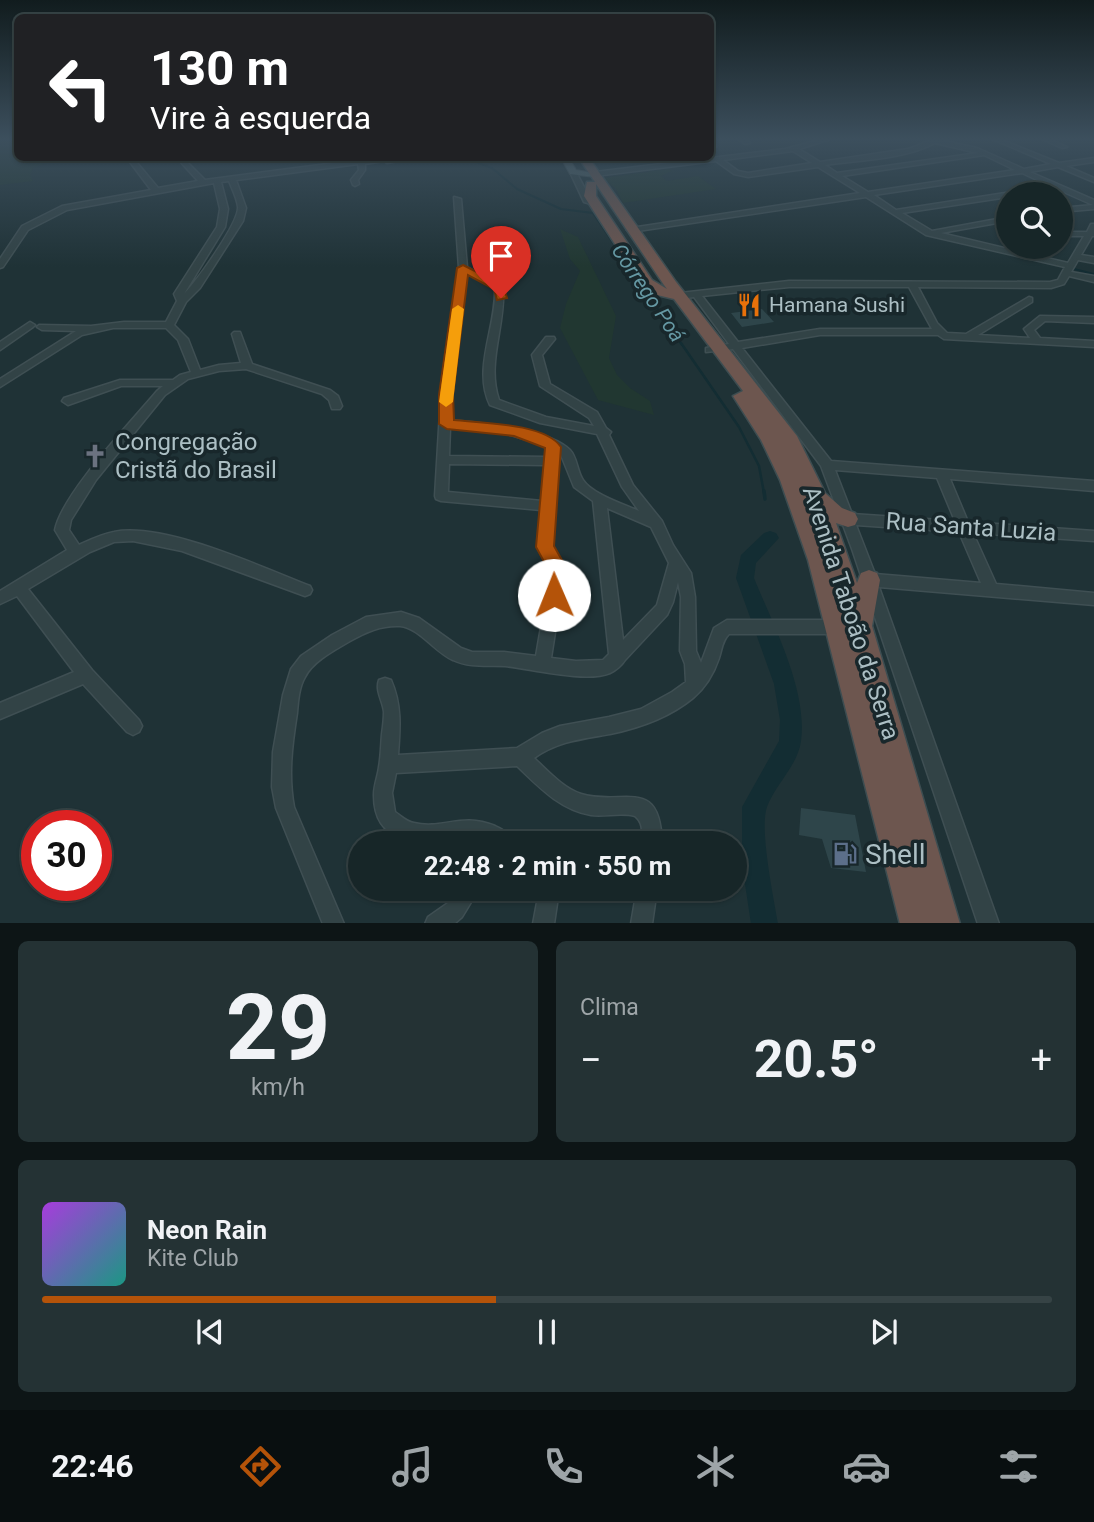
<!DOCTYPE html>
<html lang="pt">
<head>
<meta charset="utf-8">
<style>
  :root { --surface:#172628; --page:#243234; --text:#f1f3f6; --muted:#9ea5a8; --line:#364345; --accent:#b45309 }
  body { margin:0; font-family:Roboto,sans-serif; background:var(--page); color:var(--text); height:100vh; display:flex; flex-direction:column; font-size:26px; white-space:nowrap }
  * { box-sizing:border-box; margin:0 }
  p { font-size:23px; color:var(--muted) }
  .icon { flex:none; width:38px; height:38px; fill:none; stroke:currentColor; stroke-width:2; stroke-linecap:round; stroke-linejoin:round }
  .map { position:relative; height:923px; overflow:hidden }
  .details { display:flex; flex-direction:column; gap:18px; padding:18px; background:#0d1516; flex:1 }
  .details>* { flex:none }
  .banner { position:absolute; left:14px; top:14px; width:700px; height:147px; border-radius:10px; box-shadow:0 2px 5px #0004,0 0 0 2px var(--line); background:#202124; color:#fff; overflow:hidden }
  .controls { position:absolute; left:996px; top:182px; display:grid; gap:14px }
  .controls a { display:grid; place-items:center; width:77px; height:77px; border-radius:50%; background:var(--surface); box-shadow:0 2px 5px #0004,0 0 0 2px var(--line); font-size:35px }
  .speed { position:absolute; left:21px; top:810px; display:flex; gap:14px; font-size:35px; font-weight:700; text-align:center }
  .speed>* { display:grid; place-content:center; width:91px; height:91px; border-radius:50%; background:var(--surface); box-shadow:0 2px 5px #0004,0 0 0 2px var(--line); line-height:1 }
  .speed .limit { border:10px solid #d22; background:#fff; color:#111 }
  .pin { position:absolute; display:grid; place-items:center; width:60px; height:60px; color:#fff; margin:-72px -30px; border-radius:50% 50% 50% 0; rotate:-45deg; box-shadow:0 0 7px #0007 }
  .pin .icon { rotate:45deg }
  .me { position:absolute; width:77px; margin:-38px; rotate:359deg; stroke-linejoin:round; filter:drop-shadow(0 0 5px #0008) }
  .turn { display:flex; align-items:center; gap:24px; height:147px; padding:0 21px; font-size:32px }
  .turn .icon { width:91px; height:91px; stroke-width:2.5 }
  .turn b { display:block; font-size:49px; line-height:60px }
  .big { font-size:52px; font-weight:700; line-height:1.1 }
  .details .tile { flex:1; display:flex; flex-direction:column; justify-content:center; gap:10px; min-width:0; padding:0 24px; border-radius:10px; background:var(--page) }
  .details .dial { align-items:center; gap:0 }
  .dial b { font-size:91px; line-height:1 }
  .song { display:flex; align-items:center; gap:21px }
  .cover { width:84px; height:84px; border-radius:10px; background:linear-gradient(135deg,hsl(280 70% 55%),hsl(170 70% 35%)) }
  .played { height:7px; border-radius:4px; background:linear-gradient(90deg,var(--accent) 45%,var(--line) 45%) }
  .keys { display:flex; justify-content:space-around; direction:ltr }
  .heat { display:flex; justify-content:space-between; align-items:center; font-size:38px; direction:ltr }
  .details .tiles { flex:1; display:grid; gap:18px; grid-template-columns:1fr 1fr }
  .tile:last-child { grid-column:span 2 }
  .trip { position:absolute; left:348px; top:831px; width:399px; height:70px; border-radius:35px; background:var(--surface); box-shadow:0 2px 5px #0004,0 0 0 2px var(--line); font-weight:700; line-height:70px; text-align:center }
  .tabs { display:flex; height:112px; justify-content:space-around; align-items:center; background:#090f10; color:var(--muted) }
  .tabs .icon { width:49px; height:49px }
  .tabs .on { color:var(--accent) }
  .tabs b { font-size:32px; color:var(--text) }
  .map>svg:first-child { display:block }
</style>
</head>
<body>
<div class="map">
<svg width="1094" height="924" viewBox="0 0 1094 924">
  <rect width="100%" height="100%" fill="#1f3236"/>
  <path fill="#213731" d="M0 138H17L18 158H60L33 168 30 175 33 181 0 185Z
    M669 169 672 171 661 176 667 181 698 176 716 189 623 203 616 189 604 178Z
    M560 229 578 237 616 316 609 358 617 375 630 388 650 401 654 415 598 400 560 328 566 304 580 271 570 259Z"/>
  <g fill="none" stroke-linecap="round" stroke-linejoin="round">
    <path stroke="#132d33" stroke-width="2" d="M465 158 492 168 517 189 561 209 593 213 682 345
      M1074 269 1094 274"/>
    <path stroke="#132d33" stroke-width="2.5" d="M681 343 739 427 759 466 764 493"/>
    <path stroke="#132d33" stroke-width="3.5" d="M764 491 765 499"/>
    <path fill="#132d33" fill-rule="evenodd" d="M770 531 776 533 779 538 756 563 754 578C773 625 808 690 801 741 798 765 775 785 767 807 759 829 774 899 778 924H751L742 864V807L779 741 780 720 774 684 736 578 741 555 764 533Z"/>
  </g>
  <path fill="#2e454a" d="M762 309 774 322 742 327 731 313Z
    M801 808 855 815 866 872 831 868 822 839 799 835Z"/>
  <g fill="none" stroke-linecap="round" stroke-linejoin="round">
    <g stroke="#3f4f53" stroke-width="3">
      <path id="minor" d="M738 138H744L750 143 745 144Z
        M826 138H834L799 149 820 162 908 149C919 146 930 138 942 138L940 140 977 148 1024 169 1051 164 990 138H997L1059 163 1094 158V162L1066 166 1094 178V182L1058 167 1030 172 1094 200V209L1060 212V208L1093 205 1057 189 1023 194H1008V197L902 213 932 231 1008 217V221L941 233 1068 263 1084 236H1060V232H1087L1091 224H1094V236H1092L1081 255 1094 257V263L1078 260 1071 272 1094 276V282L1069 276 1064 284 1051 288 918 287 937 323 947 333 966 334 1029 297 1032 298V302L978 335 1030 338 1024 329 1040 316 1094 317V323L1045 321 1034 330 1040 338 1094 341V347L944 339 938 335H820L742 348 831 461 1094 481V491L950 479 968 522 1094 531V541L973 533 996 584 1094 593V605L879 587 999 924H978L852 549 821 466 733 349 706 352V348L729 344 694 297 680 299 675 296 680 293 789 281 1050 282 1058 280 1065 267 926 235 866 197 631 232 627 230 631 228 860 193 818 167 748 177 734 174 716 161 595 176 592 174 595 172 785 149ZM935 143 978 153 837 173 825 165C859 160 906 159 935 143ZM793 151 812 163 748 173 738 171 723 160ZM984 155 1015 170 868 192 842 176ZM1022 173 1050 186 896 210 874 195ZM789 287H909L932 329H820L738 342 702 296ZM835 470 937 478 955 521 852 514ZM856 525 959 532 981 583 875 574Z
        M1040 138H1047L1067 147 1062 148Z
        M710 142 716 145V147H710Z
        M127 158H133L158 188 198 181 177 158H183L205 180 358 160V158H364V160L381 158H415L387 163 384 161 365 164V170L358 180 359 184 355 186 353 185 351 180 359 170 358 164 236 180 246 208 243 221 200 288 186 302 174 325 188 339 200 370 219 365 241 363 232 334 234 332H240L252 364 330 390 338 396 342 406 340 409H332L329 400 322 394 246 369 219 371 188 379 165 395 96 480 71 520 69 530 79 545C90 540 102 534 114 532 164 522 261 567 310 586L312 590 310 594 305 596 182 551 133 541 114 542 90 552 28 589 92 670 139 720 142 726 139 732 133 735 127 732 83 684 0 719V703L74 672 17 596 0 604V591L67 550 55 530C62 494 131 422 157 391L163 386H121L68 405 62 401 64 398 120 380H173L180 375 191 372 178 340 166 328H113L82 335 0 387V379L76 331 42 330 37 327 39 325 91 326 124 322H166L177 301 174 294 217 227 220 209 214 183 67 210 28 230 3 267 0 268V259L22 226 62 206 151 190ZM229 181C232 189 237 198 238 207 239 223 196 282 184 294L225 227 228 209 221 182Z
        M573 170 576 172 592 202 591 204 584 202 570 172Z
        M454 197 461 199 467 267 503 287C506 325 486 363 499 400L546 417 594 426 589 418 540 386 532 355 546 337H554L555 339 542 355 550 384 597 412 606 428 611 432 609 435 633 485 662 521 673 545 691 573 695 597 696 651 701 663 714 628 727 620H838L843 622 846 627 843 632 838 634H729C722 641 722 649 719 658 714 673 705 688 693 698 670 717 639 728 610 734 582 739 558 741 534 758 548 771 563 788 581 794 623 807 660 774 662 844H642C642 833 644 823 635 816 621 812 605 817 591 815 560 810 538 786 517 766L396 773 392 793 395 812C401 816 407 822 414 823 443 830 461 812 495 826 504 830 512 835 516 844H489L478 839V844H458L459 839C420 845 373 846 374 794 374 785 378 776 379 767 381 756 381 745 382 734 383 727 384 719 384 712 383 701 375 691 379 680L385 678 391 680C402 705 400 728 398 755L517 748 542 733 560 726 609 717 641 709 672 692 686 682 685 664 680 651 681 597 678 582 673 602 667 615 625 660C622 665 615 671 610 673 586 683 532 669 505 666 487 665 470 668 453 660 436 653 418 627 400 626 381 625 366 632 350 641 335 650 313 661 305 677 299 687 298 701 297 713 292 745 288 775 294 807L344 924H323L276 808 272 787 273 752 283 695 291 669 301 656 332 635 366 617 401 612 419 618 461 648 472 652H504L536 656 551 569 538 547 541 510 441 501 436 499 435 496 441 395 459 268ZM467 273 495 288C497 326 472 368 490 405L540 423 597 434 622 487 639 511C623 504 592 494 583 480 577 471 577 457 570 450 548 428 480 423 450 420L451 395ZM450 428 501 432 544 445 547 447 546 457 449 456ZM558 454 561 455 574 487 593 501 609 654 603 660 576 661 551 658 565 569 552 546ZM449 464 545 465 542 501 448 492ZM607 508 651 527 669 563 657 605 623 640Z
        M30 322 35 325 33 327 0 350V342Z
        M457 889H479L462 917 454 924H425L428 917 448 903Z
        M535 889H555L558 897 554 924H533L538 897Z
        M637 889H657L652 924H631Z"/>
    </g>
    <g stroke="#3f4f53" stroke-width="2">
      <path id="major" d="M561 158H569L576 170 599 174 595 177 570 174Z"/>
    </g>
    <g stroke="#3d4d51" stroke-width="3">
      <path id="highway" d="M579 158H589L676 282 797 436 825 493 842 508 855 513 858 519 855 525 848 527 836 523 857 583 861 573 869 570 877 573 880 580 872 626 960 924H900L808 560 780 480 761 440 733 396 743 391 674 299 653 294 642 286 584 196 587 182H595ZM596 184 664 285 667 289 652 280 596 196Z"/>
    </g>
    <use href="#minor" fill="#324346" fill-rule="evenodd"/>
    <use href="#major" fill="#506367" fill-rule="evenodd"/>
    <use href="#highway" fill="#6d564f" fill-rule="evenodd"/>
  </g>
  <linearGradient id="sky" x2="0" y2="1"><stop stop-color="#111c1e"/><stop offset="0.52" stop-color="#3c4f5d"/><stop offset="1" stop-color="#3c4f5d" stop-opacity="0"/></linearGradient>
  <rect width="1094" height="267" fill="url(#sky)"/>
  <path fill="#b45309" stroke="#753606" stroke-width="2" d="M463 265 503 285 507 298 497 300 494 289 468 275 453 395 454 420C481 423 545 423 561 447L554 546 567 569 561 601 554 603 547 601 545 595 548 569 536 547 545 448 514 436 447 429 439 424V395L457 268Z"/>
  <path fill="#f59e0b" d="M458 305 464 309 453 402 446 407 439 402 452 309Z"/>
  <defs>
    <g id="restaurant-bare" transform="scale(1.89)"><path d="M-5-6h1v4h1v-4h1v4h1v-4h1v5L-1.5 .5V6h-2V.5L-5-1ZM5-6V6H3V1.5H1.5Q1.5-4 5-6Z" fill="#e8710a" stroke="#18272b" stroke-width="2.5" paint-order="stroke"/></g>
    <g id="church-bare" transform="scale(1.89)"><path d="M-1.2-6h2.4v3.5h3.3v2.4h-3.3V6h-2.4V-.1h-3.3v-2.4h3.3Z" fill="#6b7280" stroke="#18272b" stroke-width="2.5" paint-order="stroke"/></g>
    <g id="fuel-bare" transform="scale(1.89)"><path d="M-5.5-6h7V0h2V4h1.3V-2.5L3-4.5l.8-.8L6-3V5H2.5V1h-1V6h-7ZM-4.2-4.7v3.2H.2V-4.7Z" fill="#5c6f8a" stroke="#18272b" stroke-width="2.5" paint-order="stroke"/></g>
  </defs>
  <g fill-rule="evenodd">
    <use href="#restaurant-bare" x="749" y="305"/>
    <use href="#church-bare" x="95" y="456"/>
    <use href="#fuel-bare" x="845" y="854"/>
  </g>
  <g text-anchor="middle" stroke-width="7" stroke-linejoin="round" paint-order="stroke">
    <g font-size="21" font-style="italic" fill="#6598a3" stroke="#18272b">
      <text transform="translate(648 293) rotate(56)" y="7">Córrego Poá</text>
    </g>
    <g font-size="21" fill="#acbfc4" stroke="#18272b" text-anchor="start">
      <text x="769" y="312">Hamana Sushi</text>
    </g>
    <g font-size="24" fill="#acbfc4" stroke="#18272b" text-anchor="start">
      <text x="115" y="450">Congregação<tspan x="115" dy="28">Cristã do Brasil</tspan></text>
    </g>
    <g font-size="24" fill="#acbfc4" stroke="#18272b">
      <text transform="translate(971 527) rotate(4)" y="8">Rua Santa Luzia</text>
      <text transform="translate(851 613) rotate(72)" y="8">Avenida Taboão da Serra</text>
    </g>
    <g font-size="28" fill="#acbfc4" stroke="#18272b" text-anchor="start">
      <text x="865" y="864">Shell</text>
    </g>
  </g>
</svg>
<div class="controls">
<a><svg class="icon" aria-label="search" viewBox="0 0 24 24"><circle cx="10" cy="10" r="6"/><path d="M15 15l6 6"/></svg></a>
</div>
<div class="speed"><div class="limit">30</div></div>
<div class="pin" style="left:501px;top:298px;background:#d93025"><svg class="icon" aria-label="arrive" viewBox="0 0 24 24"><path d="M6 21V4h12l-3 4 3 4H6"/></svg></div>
<svg class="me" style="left:554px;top:595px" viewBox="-20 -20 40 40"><circle r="19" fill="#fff"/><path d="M0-13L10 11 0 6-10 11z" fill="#b45309"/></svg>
<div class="trip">22:48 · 2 min · 550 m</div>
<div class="banner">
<div class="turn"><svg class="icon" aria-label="left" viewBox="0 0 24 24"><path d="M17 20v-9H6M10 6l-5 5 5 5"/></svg><div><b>130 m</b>Vire à esquerda</div></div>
</div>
</div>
<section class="details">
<div class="tiles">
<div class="tile dial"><b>29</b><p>km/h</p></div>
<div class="tile"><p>Clima</p>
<div class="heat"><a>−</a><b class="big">20.5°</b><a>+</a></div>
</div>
<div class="tile">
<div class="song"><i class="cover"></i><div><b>Neon Rain</b><p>Kite Club</p></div></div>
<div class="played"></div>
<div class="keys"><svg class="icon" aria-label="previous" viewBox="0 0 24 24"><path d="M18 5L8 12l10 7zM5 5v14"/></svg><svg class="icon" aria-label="pause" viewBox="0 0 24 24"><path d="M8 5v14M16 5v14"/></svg><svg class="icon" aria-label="next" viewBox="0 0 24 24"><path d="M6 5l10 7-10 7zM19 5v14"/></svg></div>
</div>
</div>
</section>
<nav class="tabs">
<b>22:46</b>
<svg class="icon on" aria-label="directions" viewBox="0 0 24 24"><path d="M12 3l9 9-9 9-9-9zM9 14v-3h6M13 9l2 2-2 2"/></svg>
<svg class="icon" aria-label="music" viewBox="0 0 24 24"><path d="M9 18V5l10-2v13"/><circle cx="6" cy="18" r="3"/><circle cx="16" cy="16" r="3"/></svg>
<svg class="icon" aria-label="phone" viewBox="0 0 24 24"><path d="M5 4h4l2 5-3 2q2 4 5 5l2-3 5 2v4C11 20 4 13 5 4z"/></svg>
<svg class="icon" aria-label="climate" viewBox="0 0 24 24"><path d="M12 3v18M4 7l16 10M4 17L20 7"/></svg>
<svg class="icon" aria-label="car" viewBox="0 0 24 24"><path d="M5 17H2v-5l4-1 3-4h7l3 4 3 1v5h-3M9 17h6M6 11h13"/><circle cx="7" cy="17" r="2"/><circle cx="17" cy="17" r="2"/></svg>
<svg class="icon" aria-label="filters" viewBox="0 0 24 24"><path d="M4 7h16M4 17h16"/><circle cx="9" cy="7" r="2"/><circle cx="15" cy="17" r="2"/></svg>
</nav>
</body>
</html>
